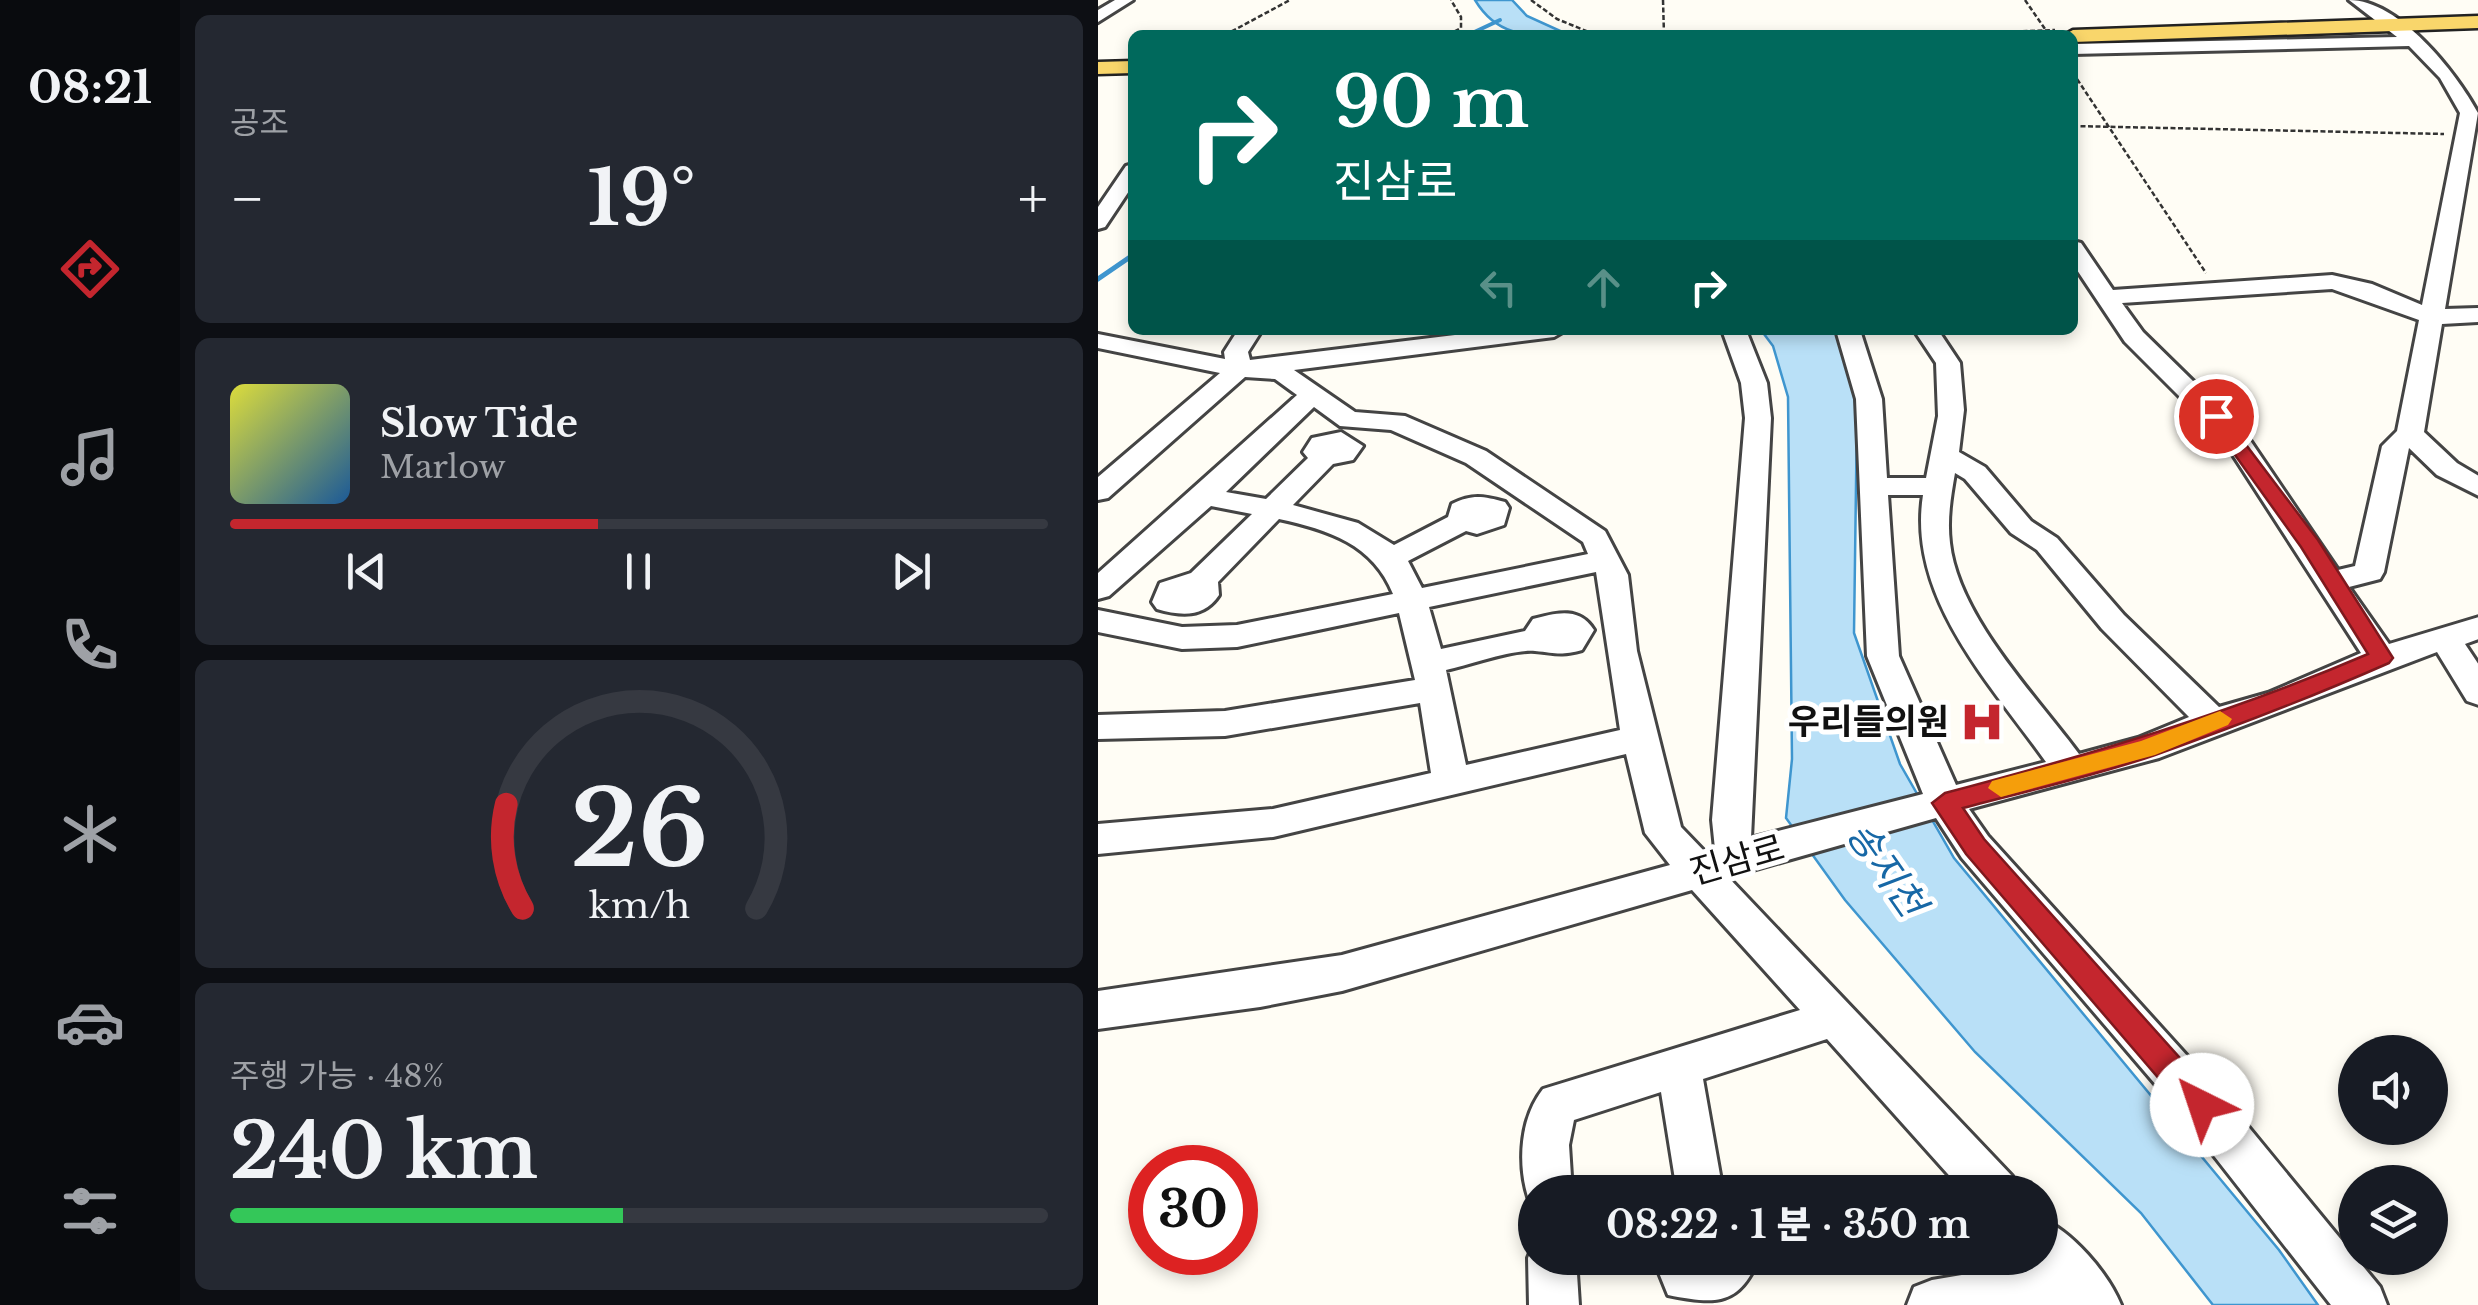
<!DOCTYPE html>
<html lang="ko">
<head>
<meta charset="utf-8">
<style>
  :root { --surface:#171b24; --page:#242831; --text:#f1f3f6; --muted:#9ea1a6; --line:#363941; --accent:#c4262e }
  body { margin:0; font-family:"Libre Baskerville","Noto Sans KR",serif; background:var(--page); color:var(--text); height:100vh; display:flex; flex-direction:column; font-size:38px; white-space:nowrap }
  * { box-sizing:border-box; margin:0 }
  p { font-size:32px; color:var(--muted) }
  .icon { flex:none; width:55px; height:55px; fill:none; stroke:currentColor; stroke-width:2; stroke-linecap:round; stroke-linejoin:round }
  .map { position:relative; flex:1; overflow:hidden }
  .sheet { display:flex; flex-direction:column; gap:15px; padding:15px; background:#0d0f14; width:918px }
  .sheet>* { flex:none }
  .guide { position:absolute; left:30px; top:30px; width:950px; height:305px; border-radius:15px; box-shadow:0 5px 15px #0003; background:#00695c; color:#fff; overflow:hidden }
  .controls { position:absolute; left:1240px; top:1035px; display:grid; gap:20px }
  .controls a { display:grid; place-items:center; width:110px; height:110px; border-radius:50%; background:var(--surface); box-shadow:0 5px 15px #0003; font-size:50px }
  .speed { position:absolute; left:30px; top:1145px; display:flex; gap:20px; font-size:50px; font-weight:700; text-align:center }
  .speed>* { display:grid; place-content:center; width:130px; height:130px; border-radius:50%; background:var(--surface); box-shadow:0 5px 15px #0003; line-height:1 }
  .speed .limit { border:15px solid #d22; background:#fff; color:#111 }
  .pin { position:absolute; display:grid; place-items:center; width:85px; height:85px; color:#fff; margin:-42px; border:5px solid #fff; border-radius:50%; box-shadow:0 2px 10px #0007 }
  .me { position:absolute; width:110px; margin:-55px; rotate:319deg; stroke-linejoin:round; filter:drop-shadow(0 0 8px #0008) }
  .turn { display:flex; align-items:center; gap:35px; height:210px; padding:0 40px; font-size:45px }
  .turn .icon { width:130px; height:130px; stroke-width:2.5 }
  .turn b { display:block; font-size:70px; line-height:85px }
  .lanes { display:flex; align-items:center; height:95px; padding:0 40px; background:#0003; justify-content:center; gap:50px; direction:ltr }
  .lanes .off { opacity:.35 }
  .big { font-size:75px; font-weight:800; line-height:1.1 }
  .sheet .widget { flex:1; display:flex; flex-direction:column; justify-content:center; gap:15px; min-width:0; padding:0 35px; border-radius:15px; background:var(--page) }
  .sheet .dial { align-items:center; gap:0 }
  .dial svg { height:260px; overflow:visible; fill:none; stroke:var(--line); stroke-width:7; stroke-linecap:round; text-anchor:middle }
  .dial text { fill:var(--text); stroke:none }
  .song { display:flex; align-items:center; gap:30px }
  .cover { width:120px; height:120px; border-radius:15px; background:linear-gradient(135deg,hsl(60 70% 55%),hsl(210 70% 35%)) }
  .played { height:10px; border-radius:5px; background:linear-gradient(90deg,var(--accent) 45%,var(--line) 45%) }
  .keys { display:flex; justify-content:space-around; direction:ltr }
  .heat { display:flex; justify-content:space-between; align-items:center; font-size:55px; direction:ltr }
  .charge { height:15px; border-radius:8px; background:linear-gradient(90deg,#34c759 48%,var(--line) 0) }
  .trip { position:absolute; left:420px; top:1175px; width:540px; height:100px; border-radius:50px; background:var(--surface); box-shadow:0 5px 15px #0003; font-weight:800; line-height:100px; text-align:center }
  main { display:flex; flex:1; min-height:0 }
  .menu { display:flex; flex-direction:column; width:180px; justify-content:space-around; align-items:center; background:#090b0e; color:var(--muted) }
  .menu .icon { width:70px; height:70px }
  .menu .selected { color:var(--accent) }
  .menu b { font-size:45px; color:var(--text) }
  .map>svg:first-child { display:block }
</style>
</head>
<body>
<main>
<nav class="menu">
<b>08:21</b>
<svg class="icon selected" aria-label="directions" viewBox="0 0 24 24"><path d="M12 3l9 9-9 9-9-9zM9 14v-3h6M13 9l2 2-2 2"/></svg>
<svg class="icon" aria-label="music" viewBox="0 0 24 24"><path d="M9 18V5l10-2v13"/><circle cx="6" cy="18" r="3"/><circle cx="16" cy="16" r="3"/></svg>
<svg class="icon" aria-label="phone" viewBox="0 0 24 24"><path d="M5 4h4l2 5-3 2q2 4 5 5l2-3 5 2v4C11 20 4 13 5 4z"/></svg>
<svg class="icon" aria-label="climate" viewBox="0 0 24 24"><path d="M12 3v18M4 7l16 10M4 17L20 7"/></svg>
<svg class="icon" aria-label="car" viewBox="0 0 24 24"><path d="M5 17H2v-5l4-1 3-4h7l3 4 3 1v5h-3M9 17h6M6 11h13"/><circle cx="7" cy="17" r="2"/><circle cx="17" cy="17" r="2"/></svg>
<svg class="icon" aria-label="filters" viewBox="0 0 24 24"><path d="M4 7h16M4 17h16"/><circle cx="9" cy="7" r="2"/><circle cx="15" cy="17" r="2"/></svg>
</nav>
<section class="sheet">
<div class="widget"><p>공조</p>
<div class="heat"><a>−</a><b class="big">19°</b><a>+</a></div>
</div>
<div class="widget">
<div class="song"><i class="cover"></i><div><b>Slow Tide</b><p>Marlow</p></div></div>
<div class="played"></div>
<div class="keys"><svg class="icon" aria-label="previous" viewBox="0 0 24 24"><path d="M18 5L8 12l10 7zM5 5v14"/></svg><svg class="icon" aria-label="pause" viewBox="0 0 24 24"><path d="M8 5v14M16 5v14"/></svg><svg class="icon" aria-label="next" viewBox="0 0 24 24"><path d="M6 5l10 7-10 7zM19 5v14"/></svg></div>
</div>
<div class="widget dial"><svg viewBox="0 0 100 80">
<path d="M14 69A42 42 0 1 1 86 69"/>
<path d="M14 69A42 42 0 0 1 9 37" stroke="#c4262e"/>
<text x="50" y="56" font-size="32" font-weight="700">26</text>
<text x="50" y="72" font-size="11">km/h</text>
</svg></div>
<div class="widget"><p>주행 가능 · 48%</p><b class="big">240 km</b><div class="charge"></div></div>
</section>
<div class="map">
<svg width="1381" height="1305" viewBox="0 0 1381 1305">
  <rect width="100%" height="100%" fill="#fffdf5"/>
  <path fill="#b9e0f7" stroke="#3f96cf" stroke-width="2.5" d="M377 0H414L429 16 471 35C430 35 400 38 377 0Z
    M663 330H744L759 413 756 633 802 764 856 858 1181 1250 1220 1305H1115L1043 1213 877 1052 747 900 688 818 694 759 690 397 675 346Z"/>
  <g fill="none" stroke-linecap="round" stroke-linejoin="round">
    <path stroke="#3f96cf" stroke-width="4" d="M370 35 402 20"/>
    <path stroke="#3f96cf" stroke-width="5" d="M0 279 35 255"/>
    <g stroke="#444" stroke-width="6">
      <path id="minor" d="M17 0H35L0 22V10Z
        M1251 0C1301 0 1358 72 1380 113L1347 309 1381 308V322L1344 324 1326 432 1359 463 1381 476V496L1339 475 1311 448 1286 572 1282 579 1251 587 1291 644 1381 617V639L1367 644 1381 665V705L1369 701 1339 652 1061 758 871 809 890 836 1120 1090 1282 1287 1289 1305H1233L1088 1120 864 858 838 818 630 877 914 1176 920 1192H866L729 1039 605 1079 625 1192H579L563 1092 476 1120 471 1145 474 1192H438L434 1208C419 1172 420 1121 445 1089L702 1010 594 890 244 991 162 1007 0 1029V991L244 955 572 865 547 833 528 754 175 837 0 854V824L175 809 333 773 322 703 127 736 0 739V715L127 711 317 680 301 613 139 647 84 649 0 632V610L84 627 139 625 295 594C275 544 231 530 181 519L120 582 121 595C106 618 83 616 59 609L54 602 62 583 93 573 154 514 113 506 11 596 0 599V573L199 395 177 379 147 377 10 498 0 500V477L122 373 0 348V334L127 359 126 352 140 330H164L150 352 152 360 398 330H468L456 337 196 370 257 412 307 416 388 451 507 531 530 575 539 651 583 827 608 853 617 849 614 820 647 418 643 383 624 330H648L669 383 673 418 653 838 825 794 769 656 758 399 738 330H762L784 399 789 478H828L840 416 838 363 816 330H840L862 363 866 410 861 452 887 467 933 521 959 538 1026 615 1121 707 1170 693 1263 653 1126 441 1027 342 975 264V241L983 243 1015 290 1234 275 1274 284 1324 305 1362 113 1342 78 1311 46 975 54V44L1299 37ZM1234 289 1321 320 1299 431 1284 446 1257 566 1240 570 1145 430 1045 332 1024 303ZM216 407 242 426 293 430 368 463 485 542 490 554 324 588 310 561 368 531 379 534 406 525 411 508 407 502C385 496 374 494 354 504L350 517 296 545 260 523 195 505 235 464 255 460 265 446 243 432 214 438 205 452 210 458 168 499 128 492ZM857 473 867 479 913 533 939 550 1004 629 1091 717 1040 738 981 754C938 696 860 616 852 543 849 519 853 496 857 473ZM790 495H825C809 598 893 684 948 762L858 785 801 656ZM498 572 522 730 368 765 348 670C371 665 415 649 437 651 458 653 462 656 484 650L496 630C481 606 458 613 435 619L427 631 343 649 331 607Z
        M35 164V185L7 227 0 229V207L28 166Z
        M942 1218C974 1231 1010 1273 1023 1305H809L816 1287 834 1280 929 1264 924 1258H942Z
        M437 1241 438 1258H478L481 1305H431L430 1258Z
        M555 1258H661C641 1305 620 1305 570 1295Z"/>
    </g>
    <g stroke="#222" stroke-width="5">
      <path id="major" d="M1381 16V28L975 42V35H966L975 30Z
        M35 61V73L0 74V62Z"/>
    </g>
    <path stroke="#333" stroke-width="2.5" stroke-dasharray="5 2.5" stroke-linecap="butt" d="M433 0 459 19 498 35
      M565 0 566 35
      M927 0 947 29
      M127 35 192 0
      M350 35 363 28V17L353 0
      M827 35 957 30
      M975 73 1108 273
      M975 126 1346 134"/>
    <use href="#minor" fill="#fff" fill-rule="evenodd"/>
    <use href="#major" fill="#f9d66b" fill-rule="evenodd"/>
  </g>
  <path fill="#c4262e" stroke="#7f191e" stroke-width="2.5" d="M1112 413H1124L1220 540 1295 658 1291 663C1214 697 1136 727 1057 755 994 777 928 791 865 808L886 839 1115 1095 1119 1105 1115 1116 1104 1120 1093 1116 868 854 834 803 847 793C994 754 1130 714 1270 654L1203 547 1109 416Z"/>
  <path fill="#f59e0b" d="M1122 711 1134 719 1130 725 1057 755 903 797 890 788 894 781 1043 741Z"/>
  <defs>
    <g id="hospital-bare" transform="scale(3.45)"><path d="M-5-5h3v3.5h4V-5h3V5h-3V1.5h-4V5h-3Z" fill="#c4262e" stroke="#fff" stroke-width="2.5" paint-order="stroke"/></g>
  </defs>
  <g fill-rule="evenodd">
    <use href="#hospital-bare" x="884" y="722"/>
  </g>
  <g text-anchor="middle" stroke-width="10" stroke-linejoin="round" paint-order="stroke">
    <g font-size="35" font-weight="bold" fill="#111" stroke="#fff" text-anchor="end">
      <text x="851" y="734">우리들의원</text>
    </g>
    <g font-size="35" fill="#111" stroke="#fff">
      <text transform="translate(639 860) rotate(-16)" y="12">진삼로</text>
    </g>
    <g font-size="38" font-style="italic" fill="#1768a6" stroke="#fff">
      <text transform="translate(788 869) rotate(55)" y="13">송지천</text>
    </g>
  </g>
</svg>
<div class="controls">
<a><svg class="icon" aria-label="sound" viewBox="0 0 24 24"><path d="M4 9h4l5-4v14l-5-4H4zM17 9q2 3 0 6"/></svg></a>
<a><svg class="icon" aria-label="layers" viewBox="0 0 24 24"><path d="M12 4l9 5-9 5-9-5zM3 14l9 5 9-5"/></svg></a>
</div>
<div class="speed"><div class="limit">30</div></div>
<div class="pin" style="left:1118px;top:416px;background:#d93025"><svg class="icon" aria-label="arrive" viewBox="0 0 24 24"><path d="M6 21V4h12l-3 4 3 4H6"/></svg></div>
<svg class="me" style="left:1104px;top:1105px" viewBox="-20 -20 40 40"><circle r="19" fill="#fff"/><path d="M0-13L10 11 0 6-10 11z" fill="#c4262e"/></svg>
<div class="trip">08:22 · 1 분 · 350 m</div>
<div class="guide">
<div class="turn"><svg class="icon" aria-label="right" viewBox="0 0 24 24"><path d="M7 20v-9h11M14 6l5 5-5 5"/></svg><div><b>90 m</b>진삼로</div></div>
<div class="lanes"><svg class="icon off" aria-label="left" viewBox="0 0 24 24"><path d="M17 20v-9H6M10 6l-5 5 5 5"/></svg><svg class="icon off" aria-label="ahead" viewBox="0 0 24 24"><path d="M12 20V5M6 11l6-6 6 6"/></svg><svg class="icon" aria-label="right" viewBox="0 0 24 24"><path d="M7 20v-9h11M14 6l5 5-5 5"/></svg></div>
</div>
</div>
</main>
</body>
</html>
